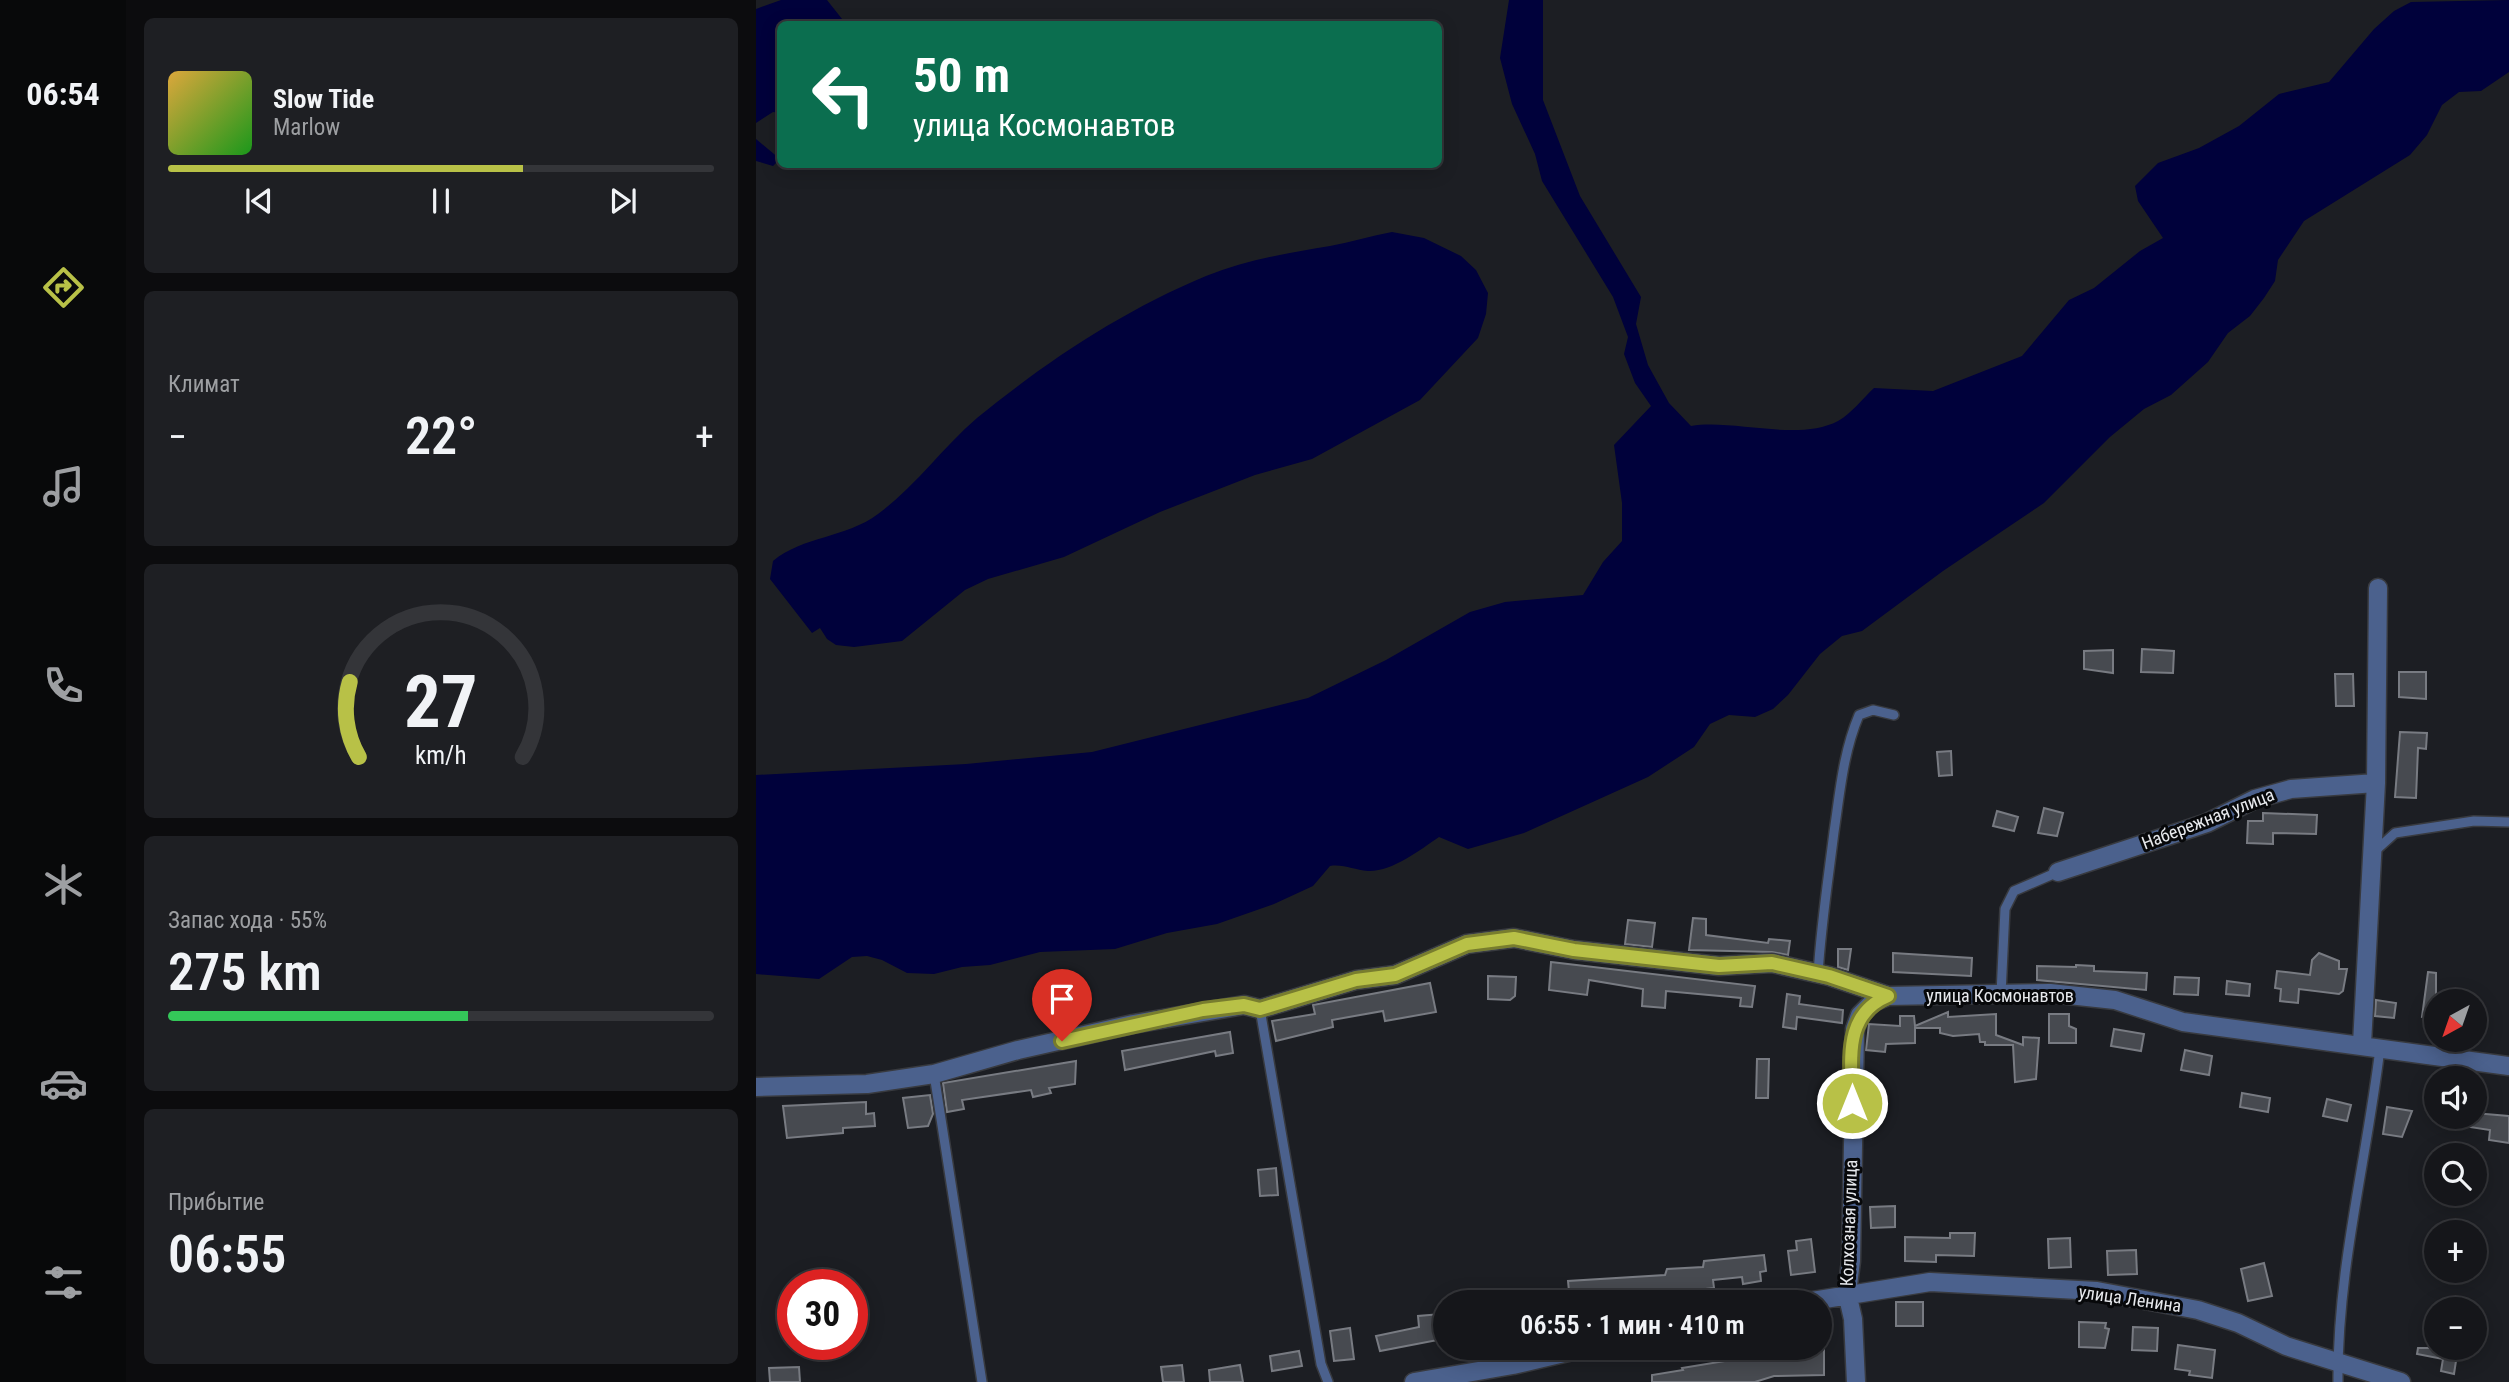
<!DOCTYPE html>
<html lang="ru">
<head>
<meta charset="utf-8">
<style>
  :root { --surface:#15161a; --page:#1e1f23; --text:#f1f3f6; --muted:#9d9fa2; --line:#343539; --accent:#b8c147 }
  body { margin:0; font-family:"Roboto Condensed",sans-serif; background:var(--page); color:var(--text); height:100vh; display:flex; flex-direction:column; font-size:26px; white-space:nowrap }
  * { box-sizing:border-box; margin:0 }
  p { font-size:23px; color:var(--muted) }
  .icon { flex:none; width:38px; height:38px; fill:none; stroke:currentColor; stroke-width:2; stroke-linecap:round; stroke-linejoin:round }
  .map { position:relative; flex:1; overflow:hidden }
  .side { display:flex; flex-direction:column; gap:18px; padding:18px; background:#0c0c0e; width:630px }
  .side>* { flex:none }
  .hud { position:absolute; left:21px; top:21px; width:665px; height:147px; border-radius:10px; box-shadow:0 4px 18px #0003,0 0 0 2px var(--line); background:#0b6e4f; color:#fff; overflow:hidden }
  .needle { width:46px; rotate:220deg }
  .controls { position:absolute; left:1668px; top:989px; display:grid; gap:14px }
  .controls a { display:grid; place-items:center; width:63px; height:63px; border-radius:50%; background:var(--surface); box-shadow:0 4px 18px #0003,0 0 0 2px var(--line); font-size:35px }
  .speed { position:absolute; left:21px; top:1269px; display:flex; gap:14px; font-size:35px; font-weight:700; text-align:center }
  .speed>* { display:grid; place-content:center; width:91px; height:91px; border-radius:50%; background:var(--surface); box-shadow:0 4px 18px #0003,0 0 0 2px var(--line); line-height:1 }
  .speed .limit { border:10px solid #d22; background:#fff; color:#111 }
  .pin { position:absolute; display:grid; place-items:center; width:60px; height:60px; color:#fff; margin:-72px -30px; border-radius:50% 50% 50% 0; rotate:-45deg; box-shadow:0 0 7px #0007 }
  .pin .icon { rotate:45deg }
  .me { position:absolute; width:77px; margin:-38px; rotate:0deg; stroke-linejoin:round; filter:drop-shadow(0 0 5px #0008) }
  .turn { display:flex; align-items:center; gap:24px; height:147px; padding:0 21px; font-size:32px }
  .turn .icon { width:91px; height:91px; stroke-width:2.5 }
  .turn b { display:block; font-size:49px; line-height:60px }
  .big { font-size:52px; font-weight:600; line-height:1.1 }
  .side .widget { flex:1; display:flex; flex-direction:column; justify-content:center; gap:10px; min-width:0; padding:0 24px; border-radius:10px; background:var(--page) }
  .side .dial { align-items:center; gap:0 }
  .dial svg { height:182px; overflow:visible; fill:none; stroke:var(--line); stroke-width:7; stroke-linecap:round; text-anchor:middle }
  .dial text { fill:var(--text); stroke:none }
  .song { display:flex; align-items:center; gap:21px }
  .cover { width:84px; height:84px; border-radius:10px; background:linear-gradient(135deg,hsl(40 70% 55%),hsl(120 70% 35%)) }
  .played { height:7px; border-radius:4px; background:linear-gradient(90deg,var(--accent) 65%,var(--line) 65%) }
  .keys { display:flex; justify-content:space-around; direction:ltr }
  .heat { display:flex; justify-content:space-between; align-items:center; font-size:38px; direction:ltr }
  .charge { height:10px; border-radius:5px; background:linear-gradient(90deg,#34c759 55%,var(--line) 0) }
  .trip { position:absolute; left:677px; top:1290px; width:399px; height:70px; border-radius:35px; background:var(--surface); box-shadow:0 4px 18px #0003,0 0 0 2px var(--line); font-weight:600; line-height:70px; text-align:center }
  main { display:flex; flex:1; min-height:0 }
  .tabs { display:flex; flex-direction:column; width:126px; justify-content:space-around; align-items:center; background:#08090a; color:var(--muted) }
  .tabs .icon { width:49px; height:49px }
  .tabs .on { color:var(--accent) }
  .tabs b { font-size:32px; color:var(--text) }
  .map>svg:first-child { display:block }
</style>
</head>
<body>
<main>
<nav class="tabs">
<b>06:54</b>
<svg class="icon on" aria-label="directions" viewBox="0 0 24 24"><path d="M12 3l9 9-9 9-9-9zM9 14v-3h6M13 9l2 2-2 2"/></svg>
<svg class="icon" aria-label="music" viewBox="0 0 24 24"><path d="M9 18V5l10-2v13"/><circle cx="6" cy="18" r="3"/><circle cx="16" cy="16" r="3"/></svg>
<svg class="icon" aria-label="phone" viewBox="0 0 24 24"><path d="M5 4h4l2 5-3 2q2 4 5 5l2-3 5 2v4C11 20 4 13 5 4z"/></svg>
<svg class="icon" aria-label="climate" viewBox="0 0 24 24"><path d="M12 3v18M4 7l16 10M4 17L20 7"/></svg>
<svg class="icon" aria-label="car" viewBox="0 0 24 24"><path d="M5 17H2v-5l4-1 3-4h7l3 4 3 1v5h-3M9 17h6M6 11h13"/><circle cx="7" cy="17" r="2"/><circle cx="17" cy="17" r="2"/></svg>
<svg class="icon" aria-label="filters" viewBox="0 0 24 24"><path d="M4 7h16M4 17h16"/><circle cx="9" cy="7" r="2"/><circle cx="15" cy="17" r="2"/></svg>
</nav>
<section class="side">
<div class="widget">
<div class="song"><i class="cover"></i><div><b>Slow Tide</b><p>Marlow</p></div></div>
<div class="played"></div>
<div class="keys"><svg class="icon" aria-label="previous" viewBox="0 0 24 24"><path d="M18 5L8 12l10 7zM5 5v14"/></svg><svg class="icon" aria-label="pause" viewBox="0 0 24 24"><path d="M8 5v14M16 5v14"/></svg><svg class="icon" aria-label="next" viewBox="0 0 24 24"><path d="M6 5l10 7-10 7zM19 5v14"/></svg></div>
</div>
<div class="widget"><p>Климат</p>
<div class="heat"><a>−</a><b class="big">22°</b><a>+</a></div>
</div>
<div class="widget dial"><svg viewBox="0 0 100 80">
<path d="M14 69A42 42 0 1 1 86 69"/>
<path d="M14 69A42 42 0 0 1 10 36" stroke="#b8c147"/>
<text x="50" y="56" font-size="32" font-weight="700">27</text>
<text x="50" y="72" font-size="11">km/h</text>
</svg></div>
<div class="widget"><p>Запас хода · 55%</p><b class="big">275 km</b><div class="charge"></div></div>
<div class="widget"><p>Прибытие</p><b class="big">06:55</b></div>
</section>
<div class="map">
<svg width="1753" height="1382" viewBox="0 0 1753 1382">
  <rect width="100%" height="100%" fill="#1c1e23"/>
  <path fill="#00013b" d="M25 0H71L90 24H24V113L17 112 0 123V9Z
    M753 0H787V100L824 196 885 297 880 324 892 365 913 403 935 426C978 419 1042 442 1082 421 1095 414 1107 398 1118 388L1177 391 1266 356 1313 300 1338 288 1384 251 1407 238 1382 201 1379 186 1402 163 1443 148 1483 126 1523 94 1573 82 1618 29 1638 11 1655 2 1753 0V72L1725 91 1703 92 1686 105 1671 135 1654 155 1548 221 1522 260 1519 281 1508 298 1494 316 1472 333 1452 362 1415 395 1388 409 1354 437 1288 503 1187 571 1106 631 1086 636 1064 654 1032 695 1017 709 999 717 973 715 954 724 938 747 892 777 768 833 712 849 683 837C664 850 636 872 612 871 598 870 588 864 574 866L557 886 518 904 461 924 411 933 359 949 284 952 234 965 206 967 178 974 151 973 126 960 111 956 96 957 63 979 0 974V775L210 764 336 752 552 698 630 660 714 612 749 602 827 595 847 562 866 541V503L858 445 895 406 879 383 868 354 872 337 857 297 786 181 779 154 756 104 744 58Z
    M0 139 24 159 17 166 0 161Z
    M636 232 668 238 705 256 720 270 732 293 730 314 722 338 664 400 556 459 499 475 404 512 308 557 232 579 209 590 146 641 98 647 80 645 71 639 64 628 56 633 14 579 17 561C47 536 90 538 122 514 159 487 186 448 221 418 291 361 366 311 450 276 490 260 532 253 574 246 595 242 615 236 636 232Z"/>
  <path fill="#474a50" stroke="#787b82" stroke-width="2" d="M1386 649 1418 651 1417 673 1385 672Z
    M1357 650V673L1328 669V651Z
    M1643 672H1670V699L1643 697Z
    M1579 674H1597L1598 706H1580Z
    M1644 732 1671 733 1670 749 1662 748 1660 798 1639 797Z
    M1195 751 1196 775 1183 776 1181 752Z
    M1288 808 1307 813 1301 836 1282 833Z
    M1241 811 1262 817 1258 831 1237 826Z
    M1507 813 1561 815 1560 834 1517 833V844L1491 843 1492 821H1507Z
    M937 918 950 919V935L1012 943 1013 939 1034 941 1032 955 1016 952 933 950Z
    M872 920 899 923 896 947 869 944Z
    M1082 949H1095L1092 970 1082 967Z
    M1137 953 1216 958 1215 976 1137 972Z
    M1563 953 1583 961V969H1591L1587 991 1583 994 1543 989 1542 1003 1524 1001 1525 989 1519 988 1521 971 1554 975 1556 960Z
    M795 962 999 986 996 1007 984 1006 985 998 910 991 909 1008 886 1006 887 989 833 980 831 995 793 990Z
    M1320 965 1338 966V971L1391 973 1390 990 1281 980V966L1320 967Z
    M1672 972 1680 973V1019L1666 1017Z
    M732 976 760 977 759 996 754 1000 732 999Z
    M1419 977 1443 978 1442 995 1418 994Z
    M1471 981 1494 984 1493 996 1470 994Z
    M674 983 680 1012 629 1021 627 1011 576 1020 577 1027 520 1041 516 1021 559 1014 557 1005Z
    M1031 994 1044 996 1043 1004 1087 1010 1086 1023 1041 1017 1040 1029 1027 1027Z
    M1620 1000 1640 1003 1638 1018 1619 1016Z
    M1192 1012V1017L1240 1014V1035L1267 1045V1037L1283 1038 1280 1079 1259 1082 1257 1045H1229V1042H1224L1223 1034 1197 1036 1184 1033V1028H1159V1043L1130 1044 1129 1052 1110 1050 1113 1024 1144 1026V1016H1158L1159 1026Z
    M1293 1014H1313V1026L1320 1029V1043H1293Z
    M1358 1029 1388 1034 1385 1051 1355 1046Z
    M474 1032 477 1053 460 1056 459 1051 369 1070 366 1051Z
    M1429 1050 1456 1056 1453 1075 1425 1070Z
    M1001 1059H1013L1012 1098H1000Z
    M320 1061 319 1084 293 1088 295 1093 277 1097 275 1090 206 1100 208 1109 191 1112 187 1083Z
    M1486 1093 1514 1098 1512 1112 1484 1107Z
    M174 1095 177 1114 172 1126 152 1128 147 1098Z
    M1571 1099 1595 1105 1591 1121 1567 1116Z
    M110 1102V1114L118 1113 119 1126 87 1128V1133L31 1138 27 1106Z
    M1631 1107 1656 1111 1646 1137 1627 1134Z
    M1718 1113 1753 1116V1143L1733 1140 1734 1130 1694 1124 1695 1116H1718Z
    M520 1168 522 1195 504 1196 502 1170Z
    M1139 1206V1227L1115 1228 1114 1207Z
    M1194 1233H1219L1218 1256 1180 1255V1262L1149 1261V1237L1194 1238Z
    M1314 1238 1315 1267 1293 1268 1292 1239Z
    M1055 1239 1059 1272 1035 1275 1032 1251 1041 1250 1040 1241Z
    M1380 1250 1381 1274 1352 1275 1351 1251Z
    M1008 1255 1010 1271 1004 1272 1005 1281 987 1284 986 1277 957 1280 958 1288 925 1292V1297L876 1302H814L812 1281 909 1275 911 1269 947 1267 948 1261Z
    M1508 1263 1516 1296 1492 1301 1485 1269Z
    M1140 1302H1167V1326H1140Z
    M685 1314 687 1339 624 1351 620 1336 663 1327 662 1316Z
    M1323 1322 1350 1323 1349 1328 1353 1329 1349 1348 1323 1347Z
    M1377 1327 1402 1328 1401 1351 1376 1350Z
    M594 1328 598 1359 578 1361 574 1331Z
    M1422 1345 1459 1350 1456 1378 1433 1375 1434 1371 1419 1369Z
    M1049 1348H1068V1375L1018 1376 999 1382H896V1375L927 1370 926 1368Z
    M1662 1348H1702L1698 1374 1685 1371 1687 1359 1661 1354Z
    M543 1351 546 1366 516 1371 514 1356Z
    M426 1365 428 1382H407L405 1367Z
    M484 1365 487 1382H454L453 1370Z
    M43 1367 44 1382H14L13 1368Z"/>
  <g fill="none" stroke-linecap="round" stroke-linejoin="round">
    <g stroke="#383a3f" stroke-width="12">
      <path id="service" d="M1618 852 1639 833 1718 821 1753 822
        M1062 974C1065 926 1072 880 1078 832 1084 792 1087 753 1103 715L1117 710 1138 715
        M1245 994 1249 909 1258 891 1302 872
        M504 1009 565 1364 572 1382
        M178 1074 226 1382
        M1582 1382C1581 1269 1611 1159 1624 1048"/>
    </g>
    <g stroke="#383a3f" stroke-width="21">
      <path id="minor" d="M1302 872 1451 823 1499 799 1535 789 1620 783
        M1606 1044 1620 783 1622 588
        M0 1087 111 1084 178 1074 262 1050 377 1024 488 1005 504 1009 600 980 639 975 711 944 758 938 818 950 963 966 1016 963 1073 976 1132 996 1294 993 1359 1000 1427 1022 1753 1066
        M1050 1302 1174 1282 1341 1291 1442 1310 1482 1323 1530 1346 1645 1382
        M658 1382 757 1365 829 1348
        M1100 1382 1097 1319 1091 1293 1095 1261 1099 1029 1104 1015 1117 1002 1132 996"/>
    </g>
    <use href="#service" stroke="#4b618d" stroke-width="9"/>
    <use href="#minor" stroke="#4b618d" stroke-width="18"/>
  </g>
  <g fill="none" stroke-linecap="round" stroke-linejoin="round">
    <g stroke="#787d2e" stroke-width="18">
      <path id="route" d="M306 1041 447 1010 488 1005 504 1009 600 980 639 975 711 944 758 938 818 950 963 966 1016 963 1073 976 1132 996C1086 1015 1096 1062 1096 1103"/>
    </g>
    <use href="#route" stroke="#b8c147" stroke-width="12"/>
  </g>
  <g text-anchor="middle" stroke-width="6" stroke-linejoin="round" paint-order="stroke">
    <g font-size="18" fill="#e7e9ed" stroke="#07080a">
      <text transform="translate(1452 819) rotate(-21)" y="6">Набережная улица</text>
      <text x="1244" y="1002">улица Космонавтов</text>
      <text transform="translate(1093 1223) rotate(-88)" y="6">Колхозная улица</text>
      <text transform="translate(1374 1299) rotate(8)" y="6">улица Ленина</text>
    </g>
  </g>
</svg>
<div class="controls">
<a><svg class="needle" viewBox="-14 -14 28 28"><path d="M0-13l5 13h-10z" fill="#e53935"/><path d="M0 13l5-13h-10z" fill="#9d9fa2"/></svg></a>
<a><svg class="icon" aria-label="sound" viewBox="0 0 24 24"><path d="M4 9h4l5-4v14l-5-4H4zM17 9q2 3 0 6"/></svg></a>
<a><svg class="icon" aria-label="search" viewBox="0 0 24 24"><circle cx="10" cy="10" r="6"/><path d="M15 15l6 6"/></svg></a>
<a>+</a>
<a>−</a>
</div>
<div class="speed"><div class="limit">30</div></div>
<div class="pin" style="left:306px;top:1041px;background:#d93025"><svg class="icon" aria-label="arrive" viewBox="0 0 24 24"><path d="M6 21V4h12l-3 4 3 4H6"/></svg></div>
<svg class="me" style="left:1096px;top:1103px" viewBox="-20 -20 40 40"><circle r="17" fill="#b8c147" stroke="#fff" stroke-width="3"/><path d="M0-11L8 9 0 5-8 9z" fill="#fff"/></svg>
<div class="trip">06:55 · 1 мин · 410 m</div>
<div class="hud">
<div class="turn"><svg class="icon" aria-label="left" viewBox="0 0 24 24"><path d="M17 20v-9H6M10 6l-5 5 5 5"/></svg><div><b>50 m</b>улица Космонавтов</div></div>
</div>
</div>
</main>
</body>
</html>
